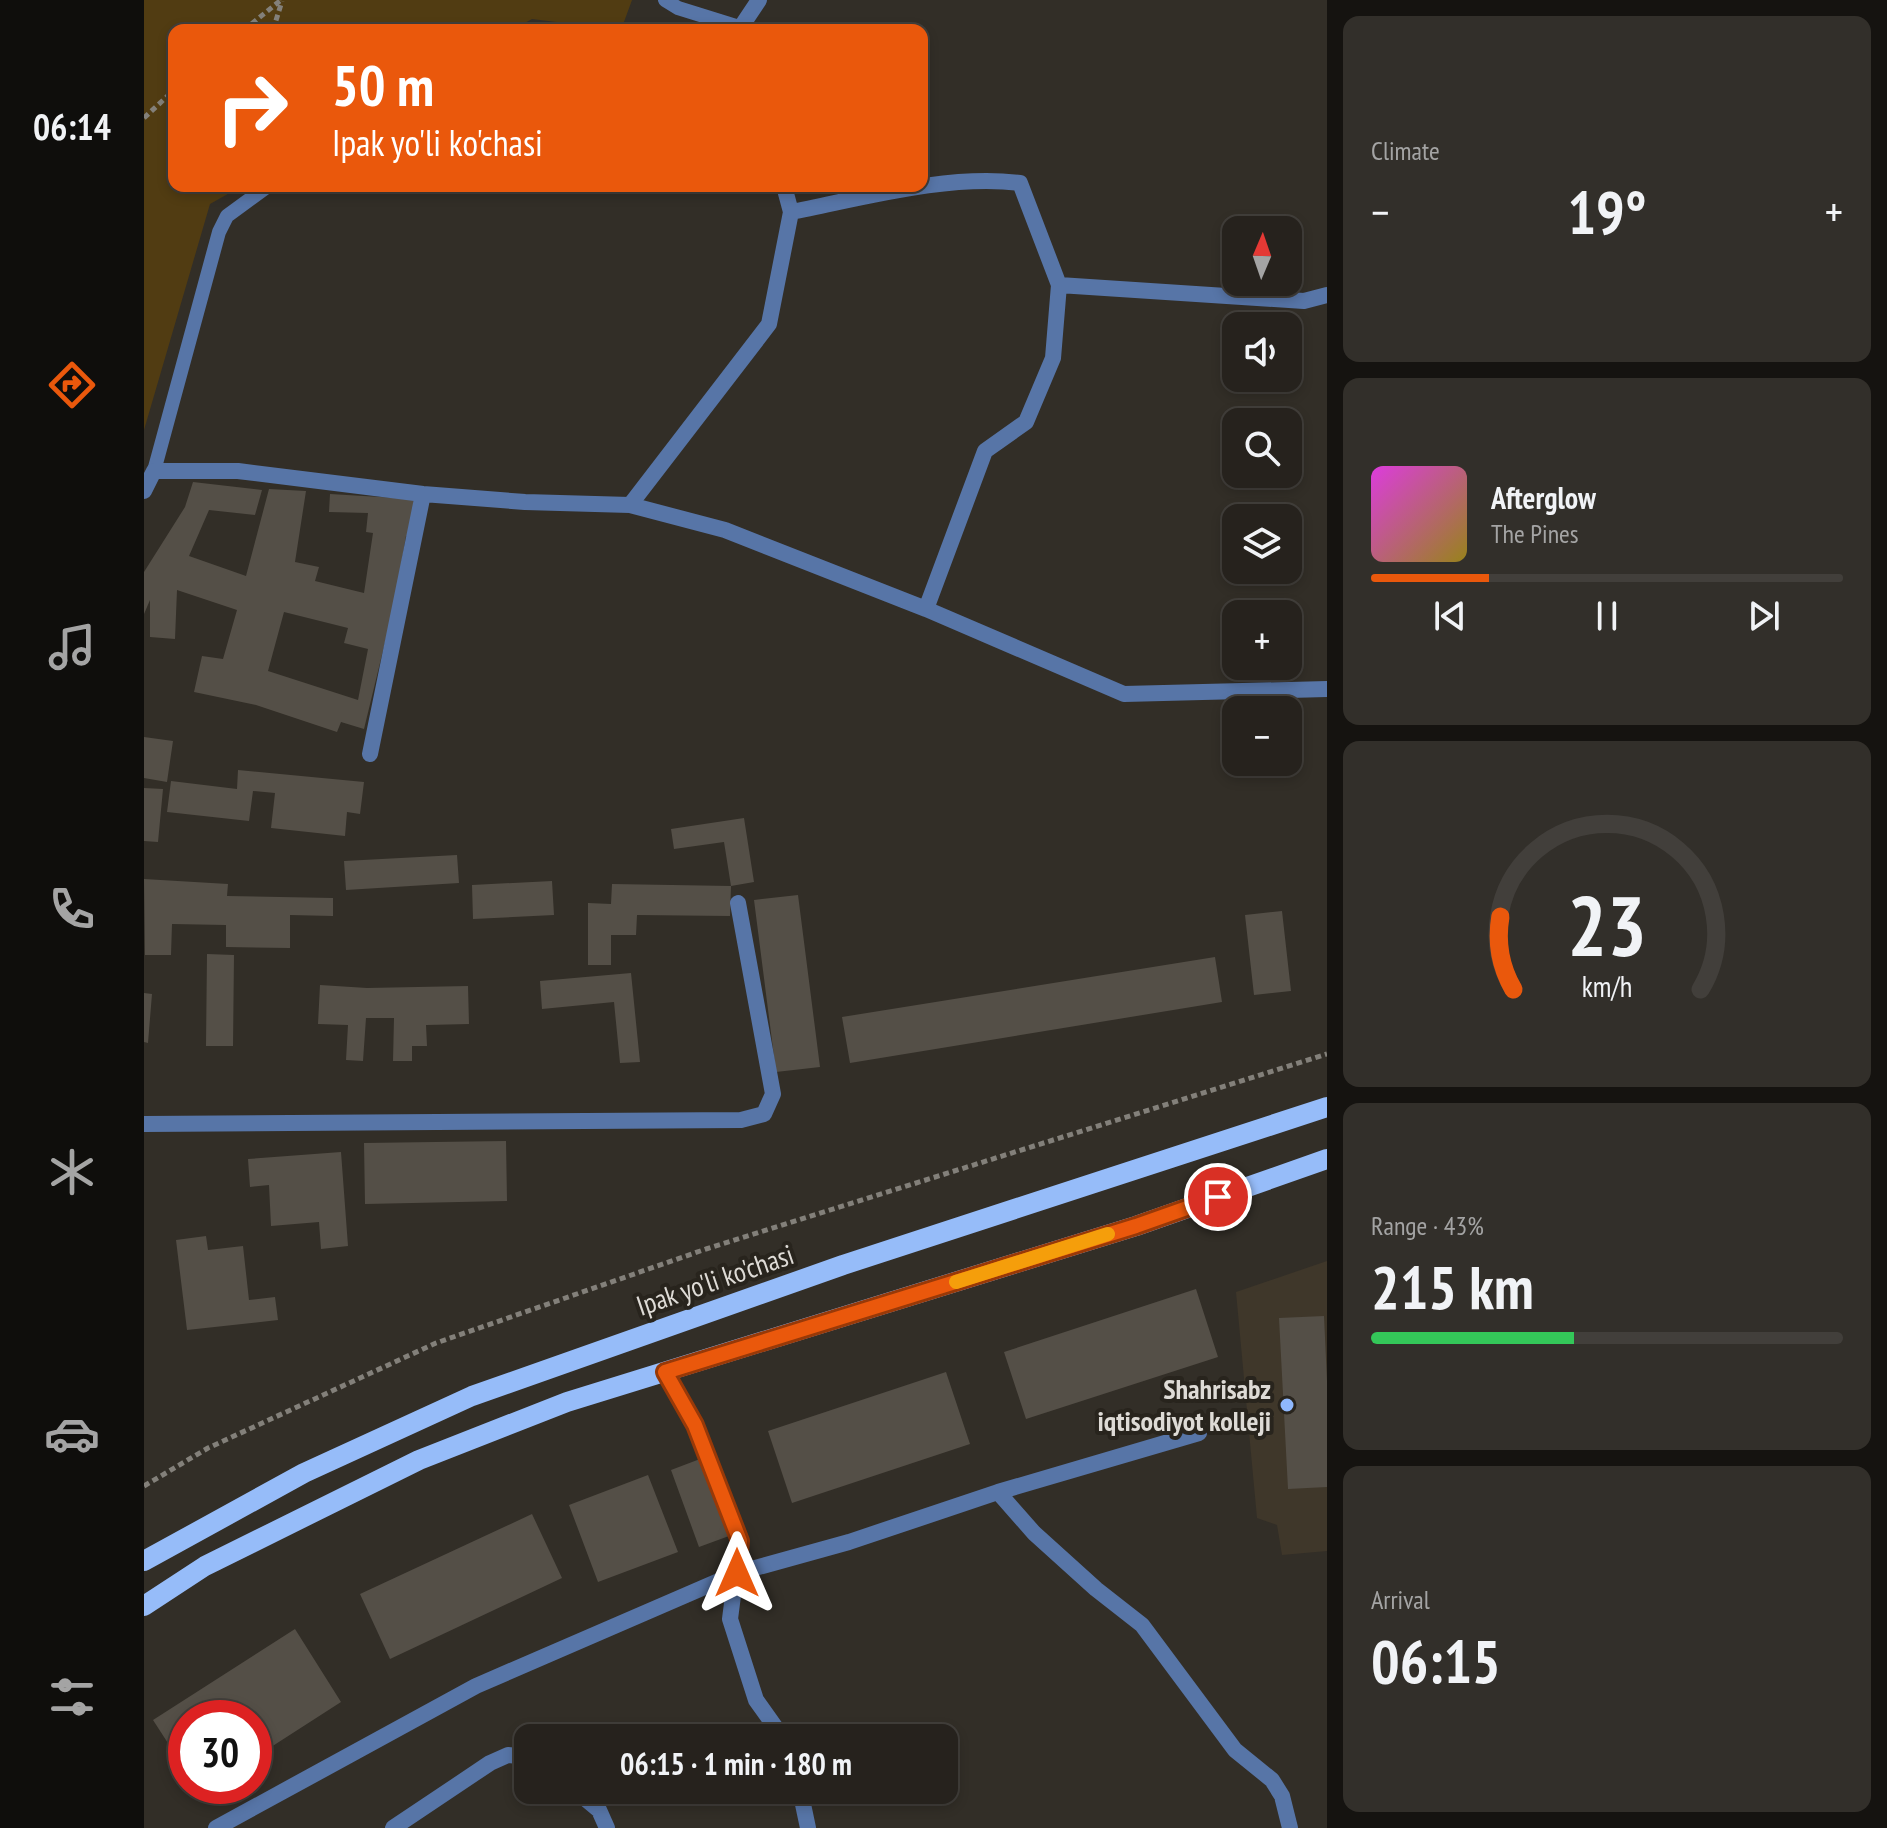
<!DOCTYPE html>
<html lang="en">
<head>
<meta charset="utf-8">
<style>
  :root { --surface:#26221d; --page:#322f2a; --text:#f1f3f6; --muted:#a4a4a4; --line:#423f3b; --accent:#ea580c }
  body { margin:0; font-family:"PT Sans Narrow",sans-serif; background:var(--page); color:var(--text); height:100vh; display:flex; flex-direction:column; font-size:30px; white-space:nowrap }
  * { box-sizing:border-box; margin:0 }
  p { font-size:26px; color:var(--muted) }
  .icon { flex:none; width:44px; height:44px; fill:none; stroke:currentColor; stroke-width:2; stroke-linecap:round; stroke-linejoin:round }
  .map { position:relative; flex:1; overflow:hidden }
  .drawer { display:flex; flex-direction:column; gap:16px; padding:16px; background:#151310; width:560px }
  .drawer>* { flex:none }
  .hud { position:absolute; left:24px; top:24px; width:760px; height:168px; border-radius:16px; box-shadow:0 4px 12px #0003,0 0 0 2px var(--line); background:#ea580c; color:#fff; overflow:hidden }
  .needle { width:52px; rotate:2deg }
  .tools { position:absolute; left:1078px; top:216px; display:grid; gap:16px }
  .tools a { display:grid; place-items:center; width:80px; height:80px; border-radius:16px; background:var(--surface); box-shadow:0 4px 12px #0003,0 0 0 2px var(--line); font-size:40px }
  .speed { position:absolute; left:24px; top:1700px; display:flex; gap:16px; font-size:40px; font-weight:700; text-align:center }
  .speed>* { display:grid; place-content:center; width:104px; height:104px; border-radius:50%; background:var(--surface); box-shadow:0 4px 12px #0003,0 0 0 2px var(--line); line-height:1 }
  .speed .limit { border:12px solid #d22; background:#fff; color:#111 }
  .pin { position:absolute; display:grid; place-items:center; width:68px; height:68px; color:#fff; margin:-34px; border:4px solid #fff; border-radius:50%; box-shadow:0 2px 8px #0007 }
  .me { position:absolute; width:88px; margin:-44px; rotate:0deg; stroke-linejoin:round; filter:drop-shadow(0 0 6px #0008) }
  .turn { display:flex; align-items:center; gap:28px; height:168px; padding:0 32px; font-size:36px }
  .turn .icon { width:104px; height:104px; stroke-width:2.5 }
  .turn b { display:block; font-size:56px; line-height:68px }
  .big { font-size:60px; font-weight:600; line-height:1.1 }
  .drawer .widget { flex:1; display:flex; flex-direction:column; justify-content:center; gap:12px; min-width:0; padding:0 28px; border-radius:16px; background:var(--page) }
  .drawer .dial { align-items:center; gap:0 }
  .dial svg { height:208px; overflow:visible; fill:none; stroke:var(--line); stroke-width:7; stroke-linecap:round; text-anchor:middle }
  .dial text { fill:var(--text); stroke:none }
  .song { display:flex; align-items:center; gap:24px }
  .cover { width:96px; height:96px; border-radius:12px; background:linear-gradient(135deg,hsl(300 70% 55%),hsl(50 70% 35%)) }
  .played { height:8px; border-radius:4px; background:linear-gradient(90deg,var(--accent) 25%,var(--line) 25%) }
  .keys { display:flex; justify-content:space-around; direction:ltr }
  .heat { display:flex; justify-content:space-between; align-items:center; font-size:44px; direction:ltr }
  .charge { height:12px; border-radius:6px; background:linear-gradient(90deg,#34c759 43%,var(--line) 0) }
  .trip { position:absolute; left:370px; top:1724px; width:444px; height:80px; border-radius:16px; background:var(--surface); box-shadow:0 4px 12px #0003,0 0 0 2px var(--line); font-weight:600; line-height:80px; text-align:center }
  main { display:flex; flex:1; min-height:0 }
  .tab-bar { display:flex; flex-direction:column; width:144px; justify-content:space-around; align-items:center; background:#0f0e0c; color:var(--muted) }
  .tab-bar .icon { width:56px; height:56px }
  .tab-bar .on { color:var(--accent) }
  .tab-bar b { font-size:36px; color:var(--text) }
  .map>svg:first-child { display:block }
</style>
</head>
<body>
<main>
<nav class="tab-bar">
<b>06:14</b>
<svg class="icon on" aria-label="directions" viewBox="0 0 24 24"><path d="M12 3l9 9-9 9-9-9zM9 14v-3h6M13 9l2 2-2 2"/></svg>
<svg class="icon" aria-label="music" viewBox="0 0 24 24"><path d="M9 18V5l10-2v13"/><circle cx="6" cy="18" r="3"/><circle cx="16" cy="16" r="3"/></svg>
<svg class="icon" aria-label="phone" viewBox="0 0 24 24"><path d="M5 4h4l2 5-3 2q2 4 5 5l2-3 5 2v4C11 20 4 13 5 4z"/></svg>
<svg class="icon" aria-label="climate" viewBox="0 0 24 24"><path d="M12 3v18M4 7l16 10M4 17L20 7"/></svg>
<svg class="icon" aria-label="car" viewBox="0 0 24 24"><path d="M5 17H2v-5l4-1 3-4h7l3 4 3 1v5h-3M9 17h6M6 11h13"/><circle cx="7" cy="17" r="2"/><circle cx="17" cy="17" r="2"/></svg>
<svg class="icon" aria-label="filters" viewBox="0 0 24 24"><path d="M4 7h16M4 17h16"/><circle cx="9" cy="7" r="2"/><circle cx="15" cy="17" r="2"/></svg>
</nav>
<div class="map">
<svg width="1183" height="1828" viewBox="0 0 1183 1828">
  <rect width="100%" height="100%" fill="#322e27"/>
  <path fill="#3f372a" d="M1183 1261V1551L1138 1555 1133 1525 1113 1518 1092 1292Z"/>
  <path fill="#513c12" d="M0 0H488L477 30 388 19 368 30H30V186H98L66 204 0 430Z"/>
  <path fill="#544f47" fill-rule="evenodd" d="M49 482 118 490 111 515 65 510 45 556 102 576 125 489 162 491 151 562 175 567 171 581 220 593 229 533 222 532 224 513 185 512 186 494 270 499 266 537 262 536 251 601 220 729 197 722 193 732 112 705 50 692 58 656 79 659 93 610 33 590 31 639 6 637V600L0 614V572L41 507ZM140 612 204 628 200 643 224 649 214 700 124 671Z
    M0 737 29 741 23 782 0 778Z
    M94 770 220 782 216 814 203 812 201 836 127 828 131 793 109 791 105 821 23 812 27 781 93 789Z
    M0 788 19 789 14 842 0 841Z
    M600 818 610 882 587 886 580 842 530 849 527 829Z
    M313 855 315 883 202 890 200 861Z
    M0 879 84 884 83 896 189 898V916L146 915V948L82 947V925L28 924 27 955H1Z
    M408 881 410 915 329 919 328 885Z
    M468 884 587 886 586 916 493 915 492 935H467V965H444V903L467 904Z
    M654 895 676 1067 632 1072 610 900Z
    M1138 911 1147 991 1110 995 1101 915Z
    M63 954 90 955 89 1046H62Z
    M1071 957 1078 1002 706 1063 698 1017Z
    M487 973 496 1062 476 1063 470 1002 398 1009 396 981Z
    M176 985 223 988 324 986 325 1024 282 1025 283 1046H268V1061H249L250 1018H222L219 1061 202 1060 204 1025 174 1024Z
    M0 993 8 994 4 1043 0 1042Z
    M362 1141 363 1201 221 1204 220 1143Z
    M197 1152 204 1246 177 1249 175 1222 127 1226 125 1185 106 1187 104 1159Z
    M62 1236 64 1250 99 1246 105 1300 131 1297 134 1320 43 1330 32 1240Z
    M1052 1289 1074 1357 882 1419 860 1352Z
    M1180 1316 1183 1381V1487L1144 1489 1135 1318Z
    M802 1372 826 1444 648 1503 624 1431Z
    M556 1459 585 1536 555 1547 527 1470Z
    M504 1475 534 1552 454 1582 425 1505Z
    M388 1514 418 1578 246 1659 216 1594Z
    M151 1629 197 1702 110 1758V1718H42V1771L9 1720Z"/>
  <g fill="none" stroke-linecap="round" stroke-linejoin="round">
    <path stroke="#83807a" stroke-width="5" stroke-dasharray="6 4" stroke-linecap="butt" d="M100 30 137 0
      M129 30 138 1
      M0 118 30 90
      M0 1486 64 1448 292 1343 562 1249 1183 1054"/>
    <path stroke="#5775a7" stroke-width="14" d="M521 0 534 8 595 27
      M10 471 75 232 83 216 124 186"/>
    <path stroke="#5775a7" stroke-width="16" d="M595 30 615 0
      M640 186 647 212
      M0 491 10 471H94L279 494 381 502 486 505 581 530 782 609 980 694 1183 689
      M486 505 625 324 647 212C719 198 803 174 876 183L915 285
      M782 609 841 451 882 422 909 358 915 285 1160 301 1183 295
      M226 754 279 494
      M0 1124 597 1120 620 1114 629 1094 594 903
      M521 1372 551 1425 596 1541 586 1619 612 1700 639 1738
      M854 1492 890 1533 952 1589 998 1625 1091 1750 1128 1780 1138 1796 1146 1828
      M431 1790 455 1810 463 1828
      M656 1790 664 1828
      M72 1828 332 1686 593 1573 705 1542 854 1492 1055 1433
      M249 1828 346 1763 364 1755 384 1757"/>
    <path stroke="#96bcf9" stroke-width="20" d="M0 1561 160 1473 328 1396 699 1265 1183 1107
      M0 1606 61 1566 275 1460 423 1402 992 1226 1183 1159"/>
  </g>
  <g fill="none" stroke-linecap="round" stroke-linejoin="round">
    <g stroke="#983908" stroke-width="20">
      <path id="route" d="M593 1573 596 1541 551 1425 521 1372 992 1226 1074 1197"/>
    </g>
    <use href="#route" stroke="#ea580c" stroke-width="14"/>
    <path stroke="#f59e0b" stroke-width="14" d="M812 1282 964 1234"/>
  </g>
  <circle fill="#8fb8fd" stroke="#28241d" stroke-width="3" cx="1143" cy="1405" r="8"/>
  <g text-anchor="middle" stroke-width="8" stroke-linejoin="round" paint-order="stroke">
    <g font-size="28" fill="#dedbd6" stroke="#28241d">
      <text transform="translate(571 1280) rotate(-19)" y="10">Ipak yo'li ko'chasi</text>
    </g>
    <g font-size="28" font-weight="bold" fill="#dedbd6" stroke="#28241d" text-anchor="end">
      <text x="1127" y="1399">Shahrisabz<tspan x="1127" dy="32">iqtisodiyot kolleji</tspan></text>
    </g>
  </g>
</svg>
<div class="tools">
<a><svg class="needle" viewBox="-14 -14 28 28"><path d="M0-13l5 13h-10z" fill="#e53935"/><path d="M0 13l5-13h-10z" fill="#a4a4a4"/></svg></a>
<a><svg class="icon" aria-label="sound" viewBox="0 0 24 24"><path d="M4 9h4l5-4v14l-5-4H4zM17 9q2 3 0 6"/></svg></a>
<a><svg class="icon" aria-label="search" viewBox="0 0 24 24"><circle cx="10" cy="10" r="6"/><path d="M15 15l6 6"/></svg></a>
<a><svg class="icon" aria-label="layers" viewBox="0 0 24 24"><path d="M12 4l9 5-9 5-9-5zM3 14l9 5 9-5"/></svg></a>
<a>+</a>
<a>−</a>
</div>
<div class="speed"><div class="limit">30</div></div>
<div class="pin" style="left:1074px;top:1197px;background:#d93025"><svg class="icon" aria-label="arrive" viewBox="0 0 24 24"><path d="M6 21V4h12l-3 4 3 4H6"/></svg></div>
<svg class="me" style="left:593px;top:1573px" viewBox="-20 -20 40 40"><path d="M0-17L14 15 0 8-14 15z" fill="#ea580c" stroke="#fff" stroke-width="4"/></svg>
<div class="trip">06:15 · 1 min · 180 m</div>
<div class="hud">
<div class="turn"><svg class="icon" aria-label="right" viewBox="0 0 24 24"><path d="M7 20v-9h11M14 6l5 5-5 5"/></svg><div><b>50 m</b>Ipak yo'li ko'chasi</div></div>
</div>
</div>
<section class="drawer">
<div class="widget"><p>Climate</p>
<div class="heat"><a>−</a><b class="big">19°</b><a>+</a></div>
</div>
<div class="widget">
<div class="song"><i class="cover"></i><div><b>Afterglow</b><p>The Pines</p></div></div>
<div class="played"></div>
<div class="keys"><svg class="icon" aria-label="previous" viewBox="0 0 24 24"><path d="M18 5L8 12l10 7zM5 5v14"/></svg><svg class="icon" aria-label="pause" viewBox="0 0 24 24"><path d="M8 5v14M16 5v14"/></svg><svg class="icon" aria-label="next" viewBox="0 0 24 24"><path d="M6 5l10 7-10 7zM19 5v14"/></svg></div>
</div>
<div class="widget dial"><svg viewBox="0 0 100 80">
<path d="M14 69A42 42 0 1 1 86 69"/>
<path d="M14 69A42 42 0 0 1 9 41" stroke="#ea580c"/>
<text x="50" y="56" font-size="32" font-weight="700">23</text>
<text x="50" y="72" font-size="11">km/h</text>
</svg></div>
<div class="widget"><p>Range · 43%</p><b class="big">215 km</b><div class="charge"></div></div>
<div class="widget"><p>Arrival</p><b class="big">06:15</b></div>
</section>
</main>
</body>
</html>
